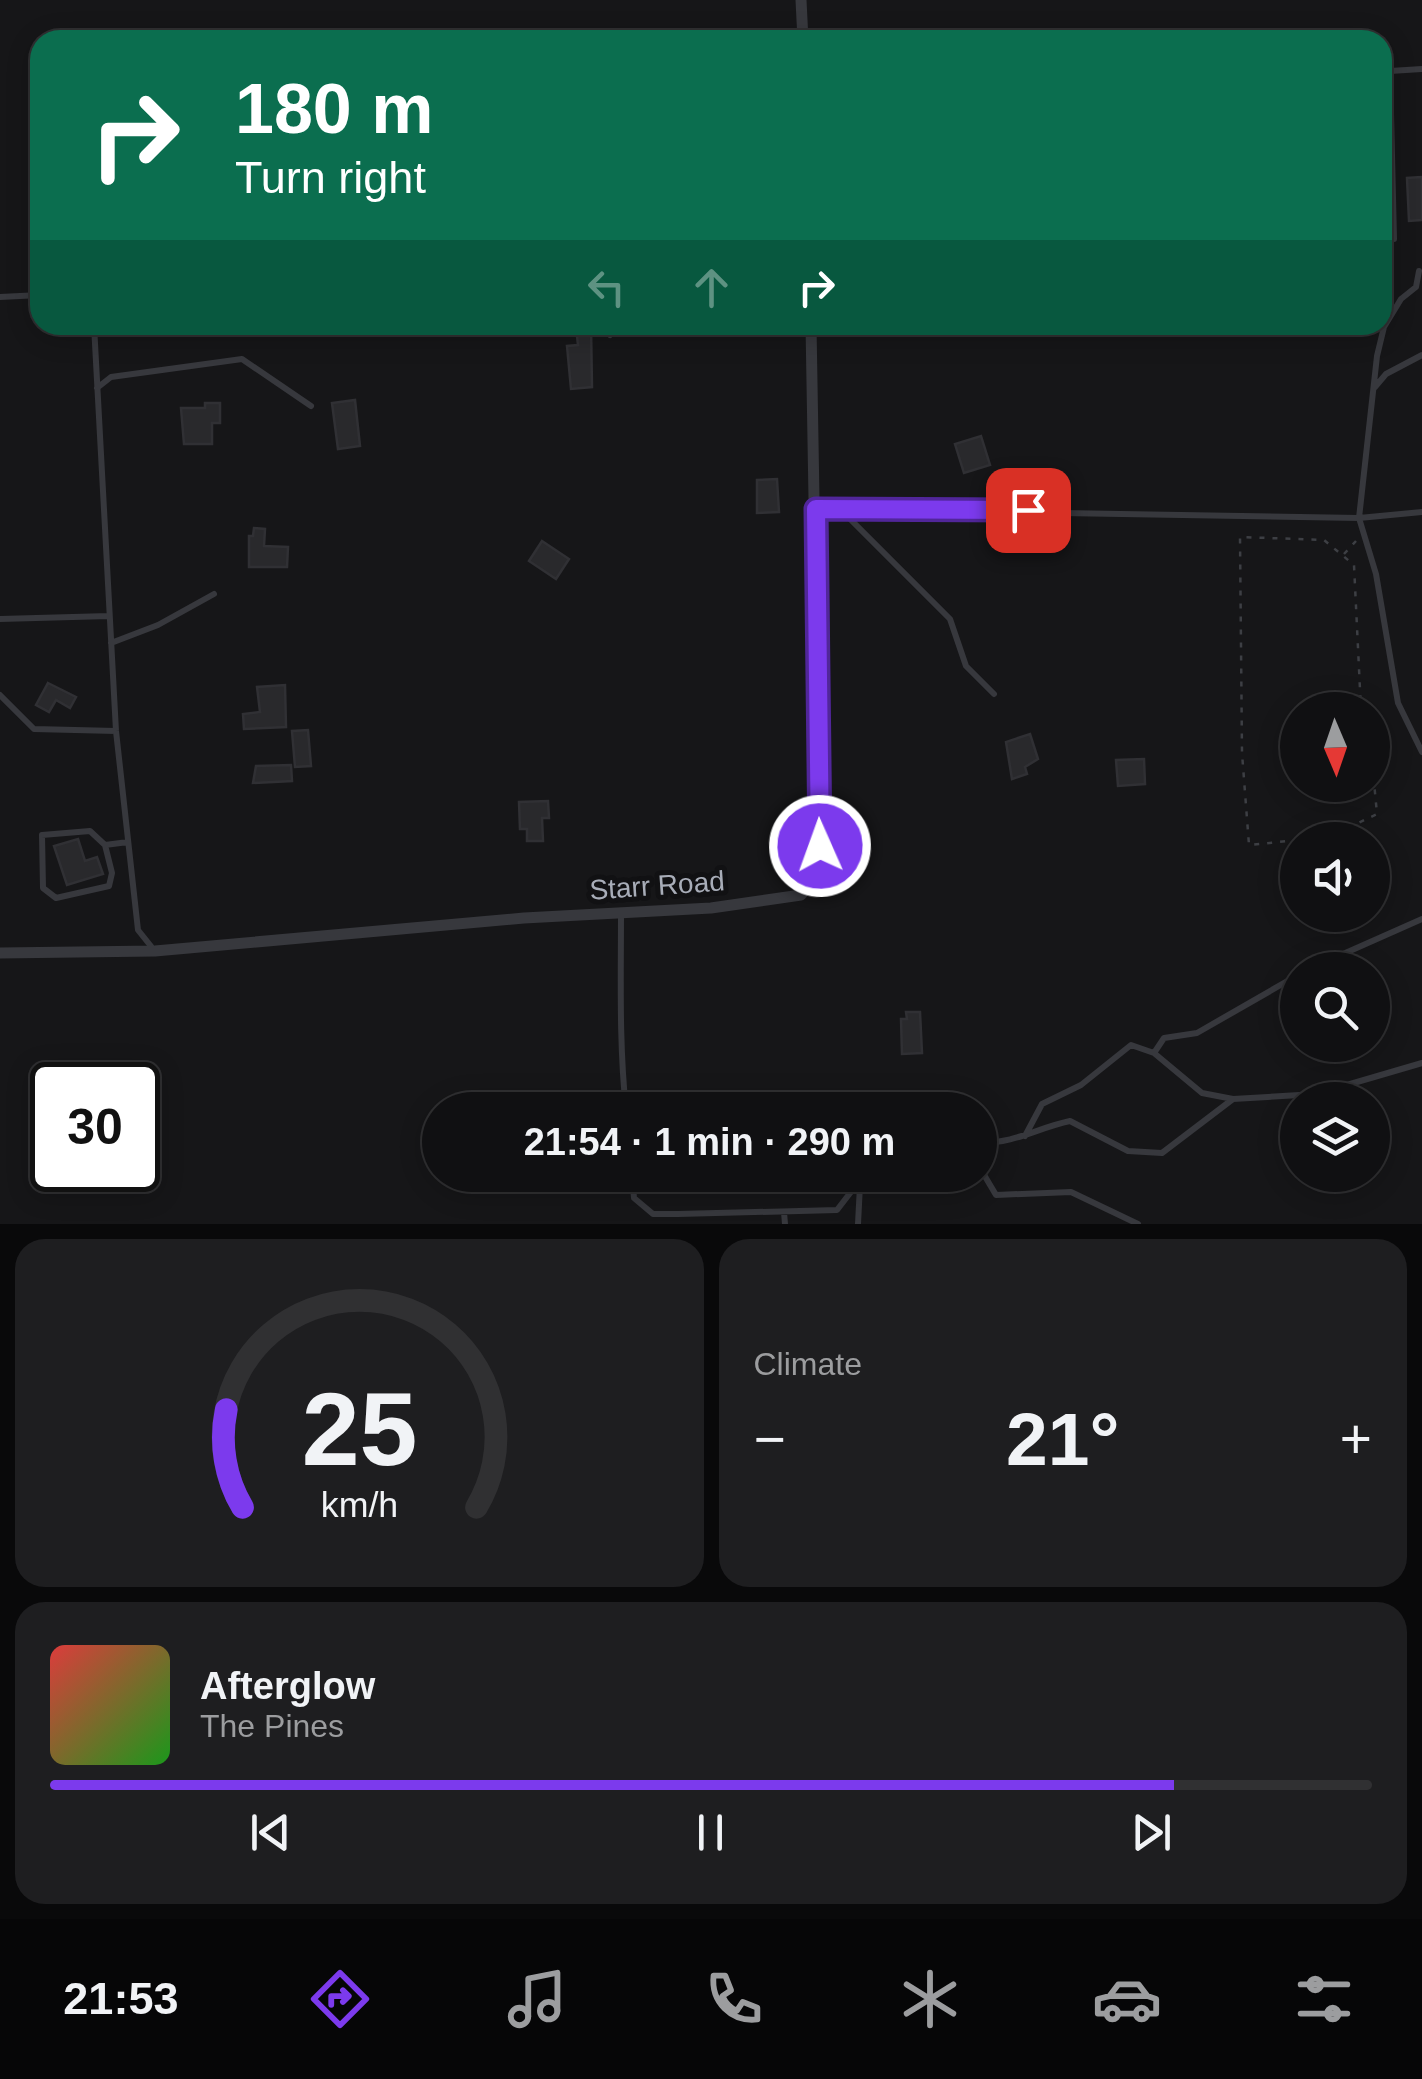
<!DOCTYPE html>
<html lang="en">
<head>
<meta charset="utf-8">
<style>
  :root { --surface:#101012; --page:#1e1e20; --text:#f1f3f6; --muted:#9c9d9f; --line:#303032; --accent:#7c3aed }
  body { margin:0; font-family:Helvetica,sans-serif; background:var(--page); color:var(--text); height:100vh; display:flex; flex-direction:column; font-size:38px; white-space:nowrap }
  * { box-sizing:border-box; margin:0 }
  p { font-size:32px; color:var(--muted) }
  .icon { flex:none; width:55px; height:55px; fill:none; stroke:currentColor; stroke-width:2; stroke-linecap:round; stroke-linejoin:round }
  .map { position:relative; height:1224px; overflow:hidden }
  .details { display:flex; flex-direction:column; gap:15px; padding:15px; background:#09090a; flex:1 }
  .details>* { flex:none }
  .top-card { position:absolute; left:30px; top:30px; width:1362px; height:305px; border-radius:30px; box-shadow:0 5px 25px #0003,0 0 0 2px var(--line); background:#0b6e4f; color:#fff; overflow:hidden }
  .needle { width:65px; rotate:178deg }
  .fabs { position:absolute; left:1280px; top:692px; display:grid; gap:20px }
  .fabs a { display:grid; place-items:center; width:110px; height:110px; border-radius:50%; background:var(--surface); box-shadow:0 5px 25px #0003,0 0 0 2px var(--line); font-size:50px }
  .speed { position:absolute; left:30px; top:1062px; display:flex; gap:20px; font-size:50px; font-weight:700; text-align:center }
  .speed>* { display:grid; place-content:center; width:130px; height:130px; border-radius:50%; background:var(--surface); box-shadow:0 5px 25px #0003,0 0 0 2px var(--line); line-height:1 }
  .speed .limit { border:5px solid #111; border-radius:15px; background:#fff; color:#111 }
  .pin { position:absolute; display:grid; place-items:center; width:85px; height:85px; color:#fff; margin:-42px; border-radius:20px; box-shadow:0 5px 15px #0006 }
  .me { position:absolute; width:110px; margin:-55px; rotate:358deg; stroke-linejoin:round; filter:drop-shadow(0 0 8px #0008) }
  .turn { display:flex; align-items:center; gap:35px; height:210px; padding:0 40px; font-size:45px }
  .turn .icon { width:130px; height:130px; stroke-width:2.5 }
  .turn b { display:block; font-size:70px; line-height:85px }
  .lanes { display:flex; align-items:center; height:95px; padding:0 40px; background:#0003; justify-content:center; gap:50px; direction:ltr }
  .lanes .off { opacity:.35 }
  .big { font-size:75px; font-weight:700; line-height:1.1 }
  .details .card { flex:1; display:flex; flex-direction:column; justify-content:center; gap:15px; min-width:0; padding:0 35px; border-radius:30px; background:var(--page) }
  .details .dial { align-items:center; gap:0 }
  .dial svg { height:260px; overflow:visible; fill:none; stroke:var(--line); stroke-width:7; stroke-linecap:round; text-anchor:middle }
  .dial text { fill:var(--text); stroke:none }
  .song { display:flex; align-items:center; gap:30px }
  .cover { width:120px; height:120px; border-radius:15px; background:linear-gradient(135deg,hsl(0 70% 55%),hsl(120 70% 35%)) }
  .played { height:10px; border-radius:5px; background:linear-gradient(90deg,var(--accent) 85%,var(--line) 85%) }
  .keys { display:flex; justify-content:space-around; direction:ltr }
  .heat { display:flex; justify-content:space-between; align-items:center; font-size:55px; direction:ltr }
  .details .tiles { flex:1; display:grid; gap:15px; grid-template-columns:1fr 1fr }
  .card:last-child { grid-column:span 2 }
  .trip { position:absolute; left:422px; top:1092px; width:575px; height:100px; border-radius:50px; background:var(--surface); box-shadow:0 5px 25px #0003,0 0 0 2px var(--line); font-weight:700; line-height:100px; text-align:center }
  .tab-bar { display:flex; height:160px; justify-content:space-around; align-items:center; background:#060607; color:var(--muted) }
  .tab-bar .icon { width:70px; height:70px }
  .tab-bar .active { color:var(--accent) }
  .tab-bar b { font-size:45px; color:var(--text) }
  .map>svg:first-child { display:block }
</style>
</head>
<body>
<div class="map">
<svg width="1422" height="1224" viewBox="0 0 1422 1224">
  <rect width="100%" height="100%" fill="#161618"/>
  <path fill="#29292c" stroke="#303034" stroke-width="2.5" d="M1422 177V220L1409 221 1407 178Z
    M591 325 592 387 571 389 567 346 578 345 576 327Z
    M355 400 360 446 338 449 332 403Z
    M205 403H220V423H212V444H184L181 408H205Z
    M981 436 990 465 964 473 955 444Z
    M777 479 779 512 757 513V480Z
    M254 528 265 529 264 546 288 547 287 567H249V536H253Z
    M542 541 569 559 556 579 529 561Z
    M48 683 76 697 70 708 56 700 49 712 36 705Z
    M285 685 286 727 244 729 243 714 260 712 257 687Z
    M308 730 311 766 295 767 292 731Z
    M1030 734 1038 759 1025 767 1027 774 1012 779 1006 742Z
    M1144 759 1145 784 1118 786 1116 760Z
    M291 765 292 781 253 783 256 766Z
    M548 801 549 818H542L543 841H527V829H520L519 802Z
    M78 839 85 861 97 857 103 874 67 885 54 846Z
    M906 1012H920L922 1053 902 1054 901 1019H907Z"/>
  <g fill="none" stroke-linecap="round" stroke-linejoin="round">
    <path stroke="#3d3f44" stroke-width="2.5" stroke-dasharray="5 8" stroke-linecap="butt" d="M1344 554 1356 541
      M1298 840 1249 845 1242 753 1240 537 1324 540 1354 565 1361 710
      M1298 840 1329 837 1377 814 1372 761"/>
    <path stroke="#37383d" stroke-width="6" d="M1394 239 1390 71 1422 69
      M1419 271 1416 287 1401 299 1384 327 1377 356 1359 518 1422 512
      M0 297 40 295
      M94 325 116 731 138 930 154 950
      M610 335 619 325
      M1375 387 1386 374 1422 355
      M97 388 111 377 242 359 311 406
      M816 509 1359 518 1376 574 1398 703 1422 752
      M841 510 950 619 966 666 994 694
      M0 619 109 616
      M111 643 158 625 214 594
      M0 695 34 729 116 731
      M105 845 112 873 109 886 56 898 43 888 42 835 90 831 105 845 128 842
      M621 913C621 980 619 1043 626 1110
      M1307 970 1422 919
      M1233 1099 1316 1094 1422 1063
      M1025 1136 1042 1104 1081 1085 1131 1045 1154 1053
      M980 1143C1016 1143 1037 1128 1070 1121L1128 1151 1162 1153 1233 1099 1202 1093 1154 1053 1164 1038 1197 1033 1298 975
      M980 1168 996 1195 1071 1192 1138 1224
      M632 1175 634 1198 653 1214H678L837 1210 864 1175
      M784 1212 785 1224
      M858 1224 860 1185"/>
    <path stroke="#37383d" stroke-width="11" d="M801 0 803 40
      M0 953 155 951 524 918 711 908 801 895 817 876 820 846 811 325"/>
  </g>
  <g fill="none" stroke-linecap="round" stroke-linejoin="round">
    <g stroke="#51269a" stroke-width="25">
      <path id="route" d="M820 846 816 509 1028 510"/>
    </g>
    <use href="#route" stroke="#7c3aed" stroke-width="18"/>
  </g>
  <g text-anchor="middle" stroke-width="10" stroke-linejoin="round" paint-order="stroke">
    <g font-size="28" fill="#a8adb8" stroke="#111113">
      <text transform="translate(657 885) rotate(-4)" y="10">Starr Road</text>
    </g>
  </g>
</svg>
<div class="fabs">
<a><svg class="needle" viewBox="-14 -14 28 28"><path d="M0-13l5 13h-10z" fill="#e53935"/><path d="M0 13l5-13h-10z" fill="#9c9d9f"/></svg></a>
<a><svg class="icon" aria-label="sound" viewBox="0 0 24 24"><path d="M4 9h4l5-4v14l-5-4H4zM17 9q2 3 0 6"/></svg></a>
<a><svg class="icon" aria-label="search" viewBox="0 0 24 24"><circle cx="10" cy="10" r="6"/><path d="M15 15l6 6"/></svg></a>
<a><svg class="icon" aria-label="layers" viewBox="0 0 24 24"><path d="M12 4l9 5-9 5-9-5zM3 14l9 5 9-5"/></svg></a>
</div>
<div class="speed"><div class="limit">30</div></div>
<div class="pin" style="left:1028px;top:510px;background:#d93025"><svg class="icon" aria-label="arrive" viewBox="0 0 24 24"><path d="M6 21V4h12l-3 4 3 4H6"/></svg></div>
<svg class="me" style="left:820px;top:846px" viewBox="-20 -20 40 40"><circle r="17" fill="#7c3aed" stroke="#fff" stroke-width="3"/><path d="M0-11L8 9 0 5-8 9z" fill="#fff"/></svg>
<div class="trip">21:54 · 1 min · 290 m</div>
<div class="top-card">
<div class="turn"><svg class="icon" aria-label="right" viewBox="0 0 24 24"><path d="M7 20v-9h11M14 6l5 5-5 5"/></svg><div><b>180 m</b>Turn right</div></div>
<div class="lanes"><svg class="icon off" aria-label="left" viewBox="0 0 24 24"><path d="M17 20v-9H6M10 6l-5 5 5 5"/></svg><svg class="icon off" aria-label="ahead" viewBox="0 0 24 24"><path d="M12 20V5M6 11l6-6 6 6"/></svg><svg class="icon" aria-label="right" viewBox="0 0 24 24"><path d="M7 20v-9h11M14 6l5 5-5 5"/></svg></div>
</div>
</div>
<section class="details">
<div class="tiles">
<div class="card dial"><svg viewBox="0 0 100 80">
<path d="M14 69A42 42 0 1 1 86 69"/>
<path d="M14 69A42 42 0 0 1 9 39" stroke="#7c3aed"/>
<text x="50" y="56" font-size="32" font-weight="700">25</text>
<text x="50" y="72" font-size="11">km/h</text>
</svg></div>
<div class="card"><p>Climate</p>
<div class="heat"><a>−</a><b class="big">21°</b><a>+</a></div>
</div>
<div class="card">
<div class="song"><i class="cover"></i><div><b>Afterglow</b><p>The Pines</p></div></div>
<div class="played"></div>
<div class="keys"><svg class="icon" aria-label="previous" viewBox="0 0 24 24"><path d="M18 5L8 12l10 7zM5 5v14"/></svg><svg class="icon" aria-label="pause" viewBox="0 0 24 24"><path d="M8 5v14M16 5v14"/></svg><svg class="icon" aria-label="next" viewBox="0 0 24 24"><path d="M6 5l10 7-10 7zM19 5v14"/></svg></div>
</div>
</div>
</section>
<nav class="tab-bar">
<b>21:53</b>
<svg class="icon active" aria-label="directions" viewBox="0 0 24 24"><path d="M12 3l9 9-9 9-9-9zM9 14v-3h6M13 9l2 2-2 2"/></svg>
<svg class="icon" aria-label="music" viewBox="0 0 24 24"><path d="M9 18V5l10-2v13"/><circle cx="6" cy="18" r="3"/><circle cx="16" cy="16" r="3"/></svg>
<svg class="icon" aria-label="phone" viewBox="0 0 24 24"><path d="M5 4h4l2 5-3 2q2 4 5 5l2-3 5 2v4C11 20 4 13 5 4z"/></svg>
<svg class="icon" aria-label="climate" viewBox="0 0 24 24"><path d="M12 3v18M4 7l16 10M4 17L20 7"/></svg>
<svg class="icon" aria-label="car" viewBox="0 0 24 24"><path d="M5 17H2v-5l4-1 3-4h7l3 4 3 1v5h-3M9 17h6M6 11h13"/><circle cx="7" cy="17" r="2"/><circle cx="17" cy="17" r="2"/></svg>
<svg class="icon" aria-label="filters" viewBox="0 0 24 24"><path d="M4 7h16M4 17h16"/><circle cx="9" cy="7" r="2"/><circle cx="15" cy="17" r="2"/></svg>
</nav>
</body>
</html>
